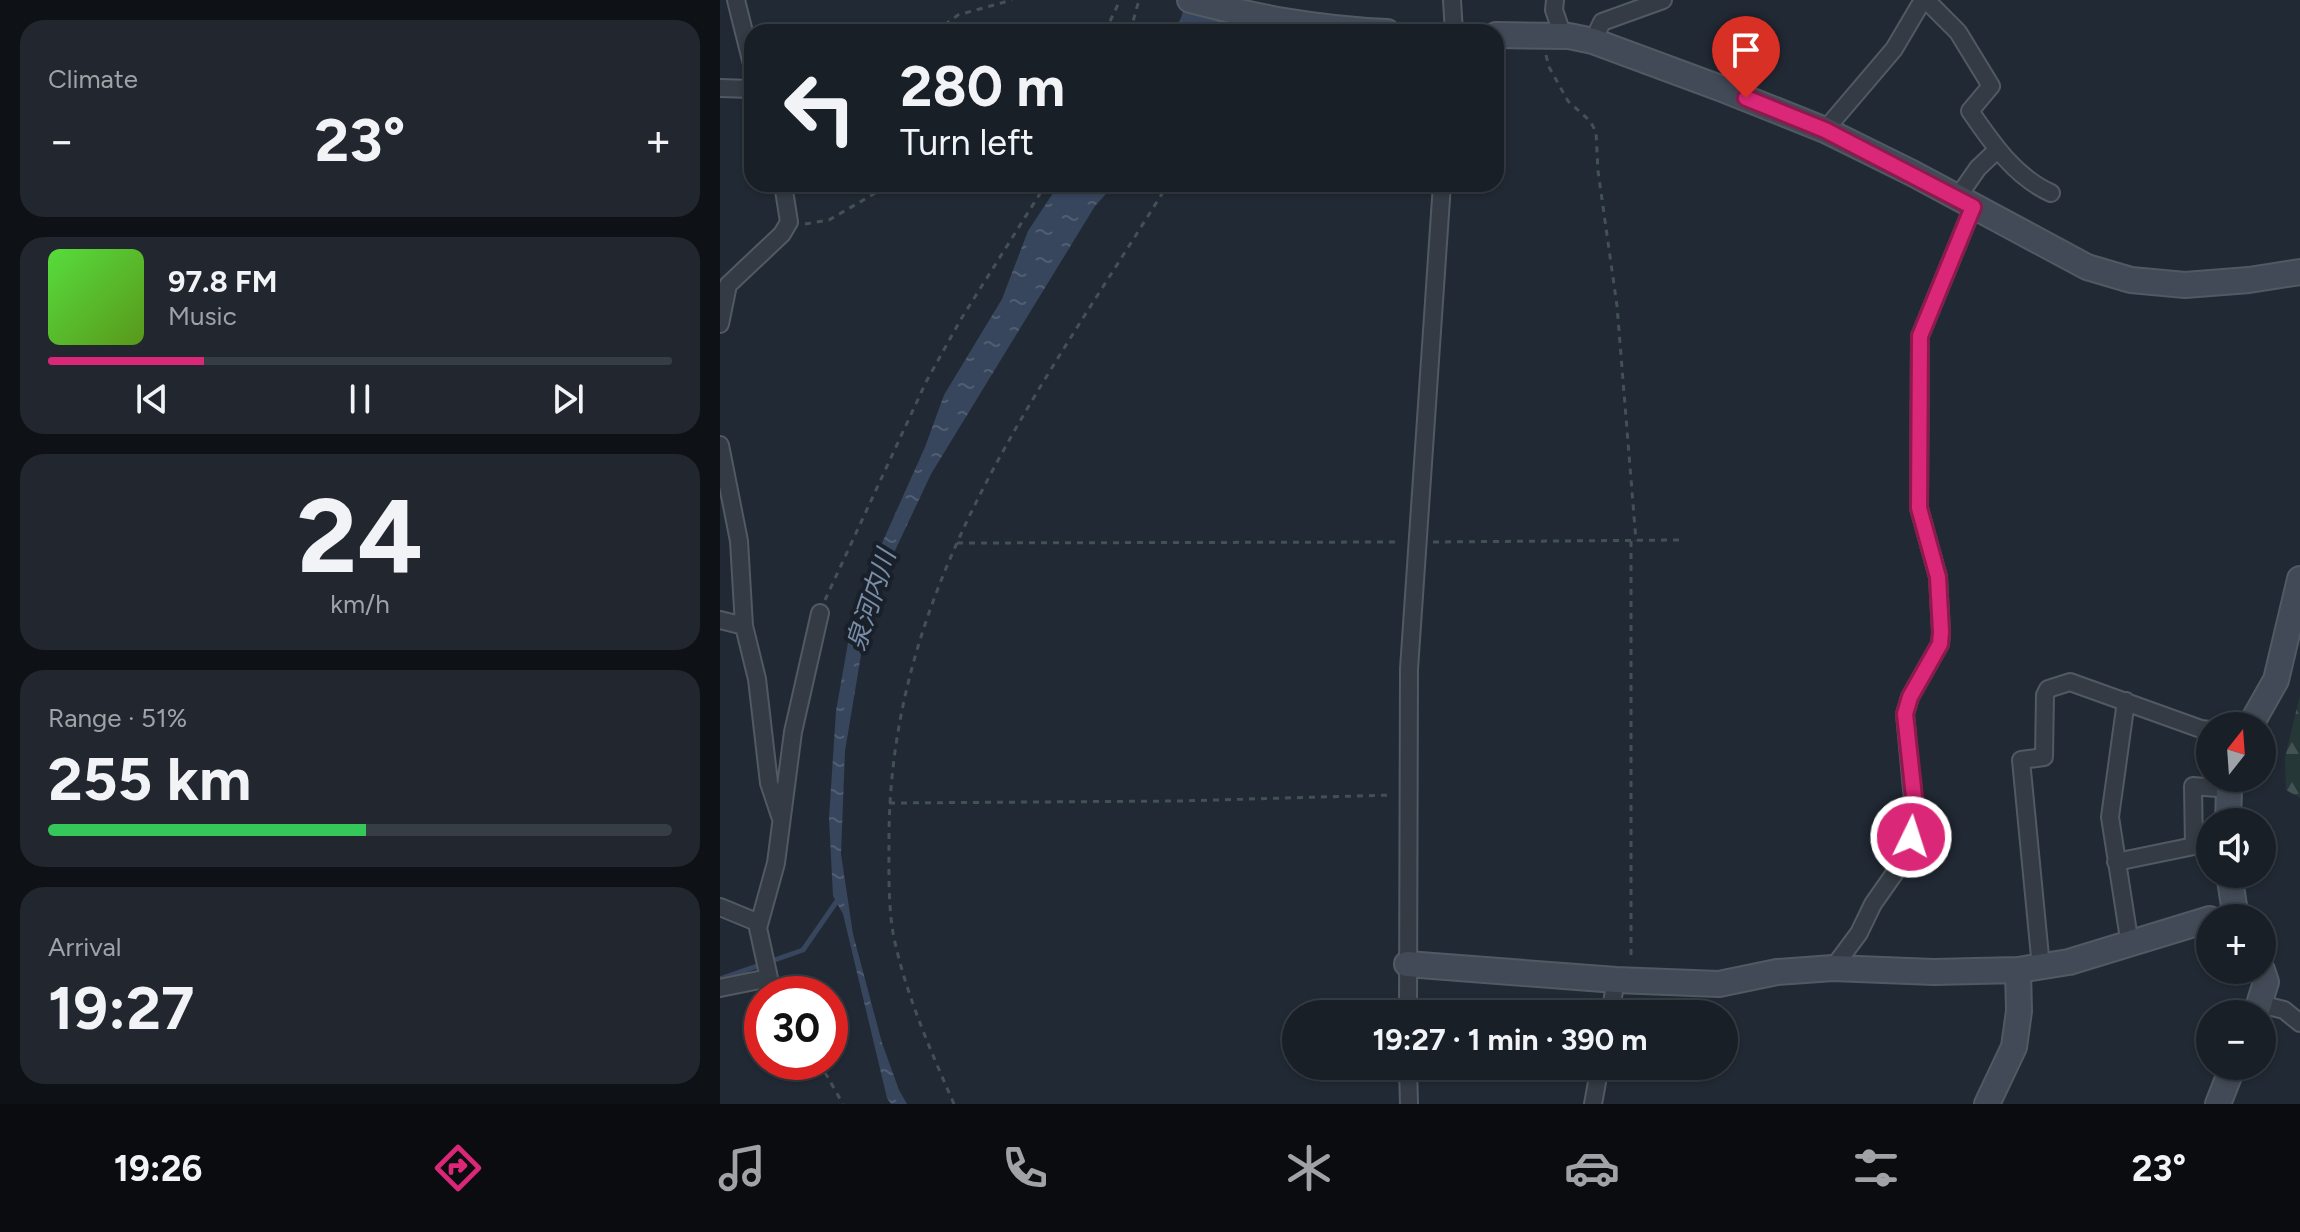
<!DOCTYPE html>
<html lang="en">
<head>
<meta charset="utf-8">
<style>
  :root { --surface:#191f27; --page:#22272f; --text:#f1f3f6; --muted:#9fa2a7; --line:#373d44; --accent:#db2777 }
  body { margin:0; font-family:Figtree,"Noto Sans JP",sans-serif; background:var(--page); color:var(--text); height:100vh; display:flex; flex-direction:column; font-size:30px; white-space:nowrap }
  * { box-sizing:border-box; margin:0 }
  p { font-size:26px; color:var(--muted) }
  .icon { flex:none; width:44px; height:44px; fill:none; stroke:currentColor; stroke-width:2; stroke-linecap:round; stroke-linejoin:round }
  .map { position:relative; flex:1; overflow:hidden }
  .details { display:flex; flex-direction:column; gap:20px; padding:20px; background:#0e1115; width:720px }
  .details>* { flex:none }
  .banner { position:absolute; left:24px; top:24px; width:760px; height:168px; border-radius:24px; box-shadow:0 2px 6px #0004,0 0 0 2px var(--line); background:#191f27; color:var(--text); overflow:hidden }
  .needle { width:52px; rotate:17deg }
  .buttons { position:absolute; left:1476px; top:712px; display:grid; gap:16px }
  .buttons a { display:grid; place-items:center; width:80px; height:80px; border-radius:50%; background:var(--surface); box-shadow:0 2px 6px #0004,0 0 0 2px var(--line); font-size:40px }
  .speed { position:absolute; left:24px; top:976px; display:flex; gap:16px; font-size:40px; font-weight:700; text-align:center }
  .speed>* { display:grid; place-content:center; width:104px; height:104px; border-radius:50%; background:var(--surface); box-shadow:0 2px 6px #0004,0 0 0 2px var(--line); line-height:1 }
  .speed .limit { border:12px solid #d22; background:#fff; color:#111 }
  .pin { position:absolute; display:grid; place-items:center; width:68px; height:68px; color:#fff; margin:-82px -34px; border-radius:50% 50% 50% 0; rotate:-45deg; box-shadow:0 0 8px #0007 }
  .pin .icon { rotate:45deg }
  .me { position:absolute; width:88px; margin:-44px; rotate:4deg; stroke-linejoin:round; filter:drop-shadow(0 0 6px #0008) }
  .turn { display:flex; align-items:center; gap:28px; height:168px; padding:0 24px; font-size:36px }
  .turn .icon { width:104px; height:104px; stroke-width:2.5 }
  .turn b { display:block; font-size:56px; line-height:68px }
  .big { font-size:60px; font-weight:700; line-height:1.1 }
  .details .tile { flex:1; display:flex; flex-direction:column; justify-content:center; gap:12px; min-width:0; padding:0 28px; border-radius:24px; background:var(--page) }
  .details .dial { align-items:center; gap:0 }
  .dial b { font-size:104px; line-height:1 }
  .song { display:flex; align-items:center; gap:24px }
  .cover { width:96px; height:96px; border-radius:12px; background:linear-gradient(135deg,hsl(110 70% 55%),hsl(90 70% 35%)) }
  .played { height:8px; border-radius:4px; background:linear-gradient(90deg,var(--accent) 25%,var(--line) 25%) }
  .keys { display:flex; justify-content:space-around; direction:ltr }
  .heat { display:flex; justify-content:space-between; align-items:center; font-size:44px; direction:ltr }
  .charge { height:12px; border-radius:6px; background:linear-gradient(90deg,#34c759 51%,var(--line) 0) }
  .trip { position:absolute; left:562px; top:1000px; width:456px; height:80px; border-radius:40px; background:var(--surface); box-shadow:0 2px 6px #0004,0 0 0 2px var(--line); font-weight:700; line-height:80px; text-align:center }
  .tab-bar { display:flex; height:128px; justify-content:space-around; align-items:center; background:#0a0c10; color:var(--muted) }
  .tab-bar .icon { width:56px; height:56px }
  .tab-bar .active { color:var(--accent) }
  .tab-bar b { font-size:36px; color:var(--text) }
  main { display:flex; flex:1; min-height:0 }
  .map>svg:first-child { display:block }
</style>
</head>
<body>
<main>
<section class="details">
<div class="tile"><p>Climate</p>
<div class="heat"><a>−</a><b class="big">23°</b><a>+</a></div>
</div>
<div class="tile">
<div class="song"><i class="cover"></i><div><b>97.8 FM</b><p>Music</p></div></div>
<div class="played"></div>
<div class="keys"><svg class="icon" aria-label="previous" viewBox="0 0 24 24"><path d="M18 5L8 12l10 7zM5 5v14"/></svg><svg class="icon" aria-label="pause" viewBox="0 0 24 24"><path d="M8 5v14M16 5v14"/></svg><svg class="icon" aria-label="next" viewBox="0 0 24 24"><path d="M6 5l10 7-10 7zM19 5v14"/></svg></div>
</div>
<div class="tile dial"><b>24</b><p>km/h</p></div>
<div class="tile"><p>Range · 51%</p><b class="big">255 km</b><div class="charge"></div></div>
<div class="tile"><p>Arrival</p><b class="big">19:27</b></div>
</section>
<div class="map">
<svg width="1580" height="1104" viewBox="0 0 1580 1104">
  <defs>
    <pattern id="forest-firs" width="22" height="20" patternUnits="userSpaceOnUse" patternTransform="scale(2)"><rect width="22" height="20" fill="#263737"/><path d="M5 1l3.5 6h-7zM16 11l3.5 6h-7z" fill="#435252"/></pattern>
    <pattern id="water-ripples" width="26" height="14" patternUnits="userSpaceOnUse" patternTransform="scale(2)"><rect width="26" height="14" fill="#37465c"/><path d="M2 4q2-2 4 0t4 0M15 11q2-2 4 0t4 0" fill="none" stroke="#515e72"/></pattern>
  </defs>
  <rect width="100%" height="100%" fill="#212934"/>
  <path fill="url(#forest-firs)" d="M1580 695V798L1566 790 1565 758Z"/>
  <path fill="url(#water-ripples)" d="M466 0H512L502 32H453L461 18Z
    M339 184H395L375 206 211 474 164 574 141 655 125 751 121 854 133 934 162 1043 179 1090 187 1104H171L167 1098 123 914 113 896 109 818 116 711 132 620 154 561 205 447 224 395 282 299 308 231Z"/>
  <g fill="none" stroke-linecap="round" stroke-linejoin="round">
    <path stroke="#37465c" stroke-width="5" d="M0 979 83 950 119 898"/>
    <g stroke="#515962" stroke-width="20">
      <path id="street" d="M16 0 32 64
        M732 0 734 32
        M835 0 834 10 843 36
        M1206 0 1238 32 1271 86 1250 111C1272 143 1295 177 1331 193
        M873 41 882 22 943 0
        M0 88 32 89
        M1105 130 1174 49 1203 0
        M1237 198 1258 168 1277 150
        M0 324 8 285 62 234 69 222 63 184
        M0 445 19 541 24 626
        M0 620 24 626 37 679 49 783 60 816
        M1406 701 1390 817 1410 945
        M1396 862 1474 846 1473 786 1509 789
        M0 907 39 923
        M1321 967 1301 760 1324 757 1325 695 1328 689 1350 682 1481 729 1490 730
        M1113 968 1139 933 1153 904 1174 874 1191 837 1195 822 1185 714 1190 697 1220 644 1221 632 1218 577 1199 508 1200 336 1253 207
        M0 988 49 978 38 928 56 863 73 732 100 613
        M1540 1004 1564 1010 1580 1023
        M688 1014 689 669 722 184
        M890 1014 896 980
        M688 1066 689 1104
        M873 1104 880 1066"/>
    </g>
    <g stroke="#515962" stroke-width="28">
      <path id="secondary" d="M470 0C539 18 596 29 667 32
        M776 35 849 36 873 41 1000 88 1105 130 1194 174 1367 267 1411 280 1465 285 1529 280 1580 272
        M1530 726 1556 680 1580 579
        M1508 822 1509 789 1512 778
        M1509 874 1516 918
        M687 964 896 980 999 984 1057 972 1113 968 1214 972 1298 970 1349 962 1490 919
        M1536 1014 1546 982 1542 970
        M1267 1104 1294 1047 1299 1011 1298 970
        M1498 1104 1513 1066"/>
    </g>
    <path stroke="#425254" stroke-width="3" stroke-dasharray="6 6" stroke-linecap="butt" d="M215 32 238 15 292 0
      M385 32 400 0
      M410 32 419 0
      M826 55 829 67 848 101 870 121 876 132 878 171 897 306 916 541
      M85 224 109 220 171 184
      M911 541V961
      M713 542 961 540
      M237 543 681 542
      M105 600 206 382 241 319 326 184
      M169 803 459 801 673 795
      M99 1062 123 1104
      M234 1104C210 1049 185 993 173 933 168 902 169 868 169 837 170 582 321 390 448 184"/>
    <use href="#street" stroke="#343b44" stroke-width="16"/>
    <use href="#secondary" stroke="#424a57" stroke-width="24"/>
  </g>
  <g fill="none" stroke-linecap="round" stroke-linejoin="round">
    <g stroke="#8e194d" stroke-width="20">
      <path id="route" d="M1026 98 1105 130 1253 207 1200 336 1199 508 1218 577 1221 632 1220 644 1190 697 1185 714 1195 806 1191 837"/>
    </g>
    <use href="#route" stroke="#db2777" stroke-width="14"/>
  </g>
  <g text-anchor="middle" stroke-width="8" stroke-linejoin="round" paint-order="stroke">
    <g font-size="26" font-style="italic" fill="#788da8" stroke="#192029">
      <text transform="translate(151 600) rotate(-72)" y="9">泉河内川</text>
    </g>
  </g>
</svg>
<div class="buttons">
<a><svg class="needle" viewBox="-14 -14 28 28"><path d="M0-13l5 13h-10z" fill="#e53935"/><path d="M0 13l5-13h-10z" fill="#9fa2a7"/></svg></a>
<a><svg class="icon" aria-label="sound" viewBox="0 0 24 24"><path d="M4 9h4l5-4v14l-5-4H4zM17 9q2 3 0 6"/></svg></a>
<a>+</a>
<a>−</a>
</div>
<div class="speed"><div class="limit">30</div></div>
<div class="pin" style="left:1026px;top:98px;background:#d93025"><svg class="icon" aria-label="arrive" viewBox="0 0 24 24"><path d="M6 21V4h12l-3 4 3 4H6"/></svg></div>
<svg class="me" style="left:1191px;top:837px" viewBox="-20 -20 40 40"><circle r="17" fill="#db2777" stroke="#fff" stroke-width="3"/><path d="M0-11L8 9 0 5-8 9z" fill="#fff"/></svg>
<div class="trip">19:27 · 1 min · 390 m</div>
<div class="banner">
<div class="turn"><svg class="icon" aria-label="left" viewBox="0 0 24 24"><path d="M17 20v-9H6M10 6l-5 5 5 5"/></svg><div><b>280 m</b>Turn left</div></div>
</div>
</div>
</main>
<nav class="tab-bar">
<b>19:26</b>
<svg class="icon active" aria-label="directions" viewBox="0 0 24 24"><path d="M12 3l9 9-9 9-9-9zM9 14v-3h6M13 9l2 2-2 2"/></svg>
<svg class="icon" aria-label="music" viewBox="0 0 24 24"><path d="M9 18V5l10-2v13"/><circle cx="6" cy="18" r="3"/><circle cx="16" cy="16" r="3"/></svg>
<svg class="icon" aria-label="phone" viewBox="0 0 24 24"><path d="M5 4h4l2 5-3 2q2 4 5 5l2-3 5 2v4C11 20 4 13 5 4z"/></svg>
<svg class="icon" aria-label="climate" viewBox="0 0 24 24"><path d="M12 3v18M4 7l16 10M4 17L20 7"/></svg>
<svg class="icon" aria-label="car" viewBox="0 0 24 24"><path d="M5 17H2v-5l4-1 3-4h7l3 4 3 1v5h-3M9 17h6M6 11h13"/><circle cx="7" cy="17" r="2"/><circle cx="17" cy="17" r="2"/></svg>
<svg class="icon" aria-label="filters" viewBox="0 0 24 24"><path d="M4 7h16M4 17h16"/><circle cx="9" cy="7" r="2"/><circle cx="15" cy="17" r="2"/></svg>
<b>23°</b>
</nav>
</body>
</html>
